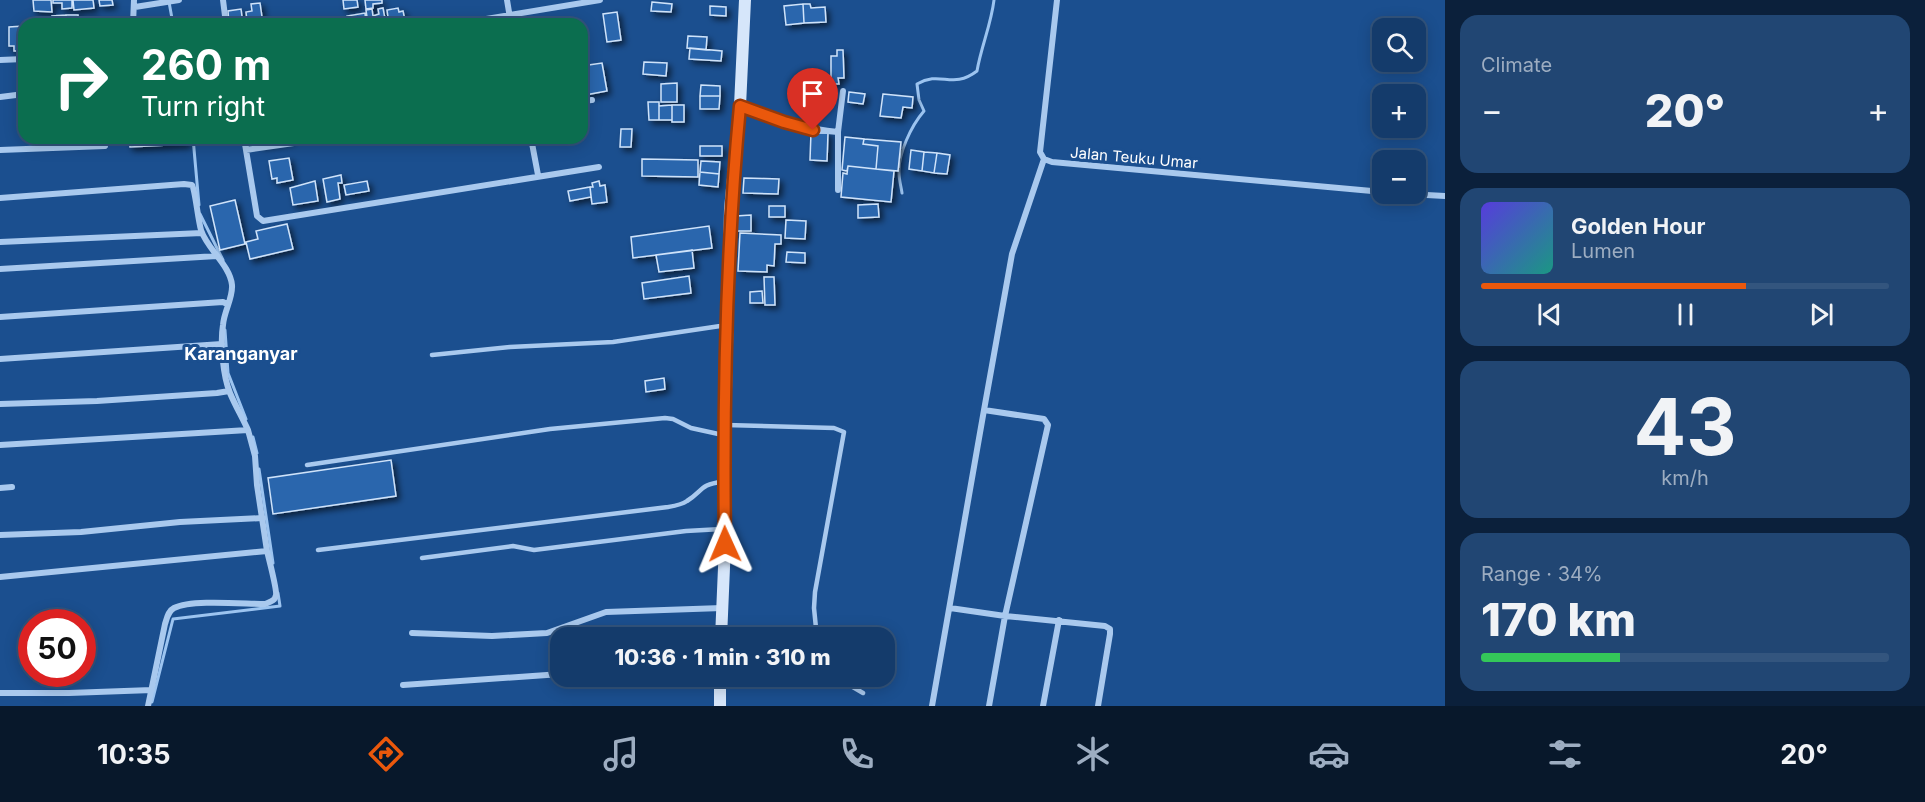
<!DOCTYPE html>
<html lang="en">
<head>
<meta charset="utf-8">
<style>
  :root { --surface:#143b6b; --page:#214673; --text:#f1f3f6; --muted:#9dadc1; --line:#33557e; --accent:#ea580c }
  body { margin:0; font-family:Inter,sans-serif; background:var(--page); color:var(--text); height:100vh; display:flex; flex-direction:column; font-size:22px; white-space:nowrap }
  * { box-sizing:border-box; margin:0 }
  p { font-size:20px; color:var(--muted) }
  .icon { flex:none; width:33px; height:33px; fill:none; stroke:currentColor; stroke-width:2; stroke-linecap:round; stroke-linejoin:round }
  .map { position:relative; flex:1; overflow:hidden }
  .details { display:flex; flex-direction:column; gap:15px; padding:15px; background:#0b203b; width:480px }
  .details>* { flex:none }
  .top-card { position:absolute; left:18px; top:18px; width:570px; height:126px; border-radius:18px; box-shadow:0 3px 15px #0003,0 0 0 2px var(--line); background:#0b6e4f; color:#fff; overflow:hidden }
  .tools { position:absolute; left:1372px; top:18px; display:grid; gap:12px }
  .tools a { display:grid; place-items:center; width:54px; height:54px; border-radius:12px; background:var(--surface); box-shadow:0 3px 15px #0003,0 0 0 2px var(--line); font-size:30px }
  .speed { position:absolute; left:18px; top:609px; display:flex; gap:12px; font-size:30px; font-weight:700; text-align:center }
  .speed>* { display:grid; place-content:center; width:78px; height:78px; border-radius:50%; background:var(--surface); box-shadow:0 3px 15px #0003,0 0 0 2px var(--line); line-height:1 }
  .speed .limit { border:9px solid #d22; background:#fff; color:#111 }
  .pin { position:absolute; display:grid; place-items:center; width:51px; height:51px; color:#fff; margin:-62px -26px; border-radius:50% 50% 50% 0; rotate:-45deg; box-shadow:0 0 6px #0007 }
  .pin .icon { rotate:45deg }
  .me { position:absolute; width:66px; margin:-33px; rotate:359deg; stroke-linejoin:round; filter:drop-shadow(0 0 4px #0008) }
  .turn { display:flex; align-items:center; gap:21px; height:126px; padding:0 24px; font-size:27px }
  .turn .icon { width:78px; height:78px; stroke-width:2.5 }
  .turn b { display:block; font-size:42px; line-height:51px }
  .big { font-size:45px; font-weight:800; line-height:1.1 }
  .details .tile { flex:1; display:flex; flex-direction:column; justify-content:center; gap:9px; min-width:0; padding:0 21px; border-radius:18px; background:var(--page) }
  .details .dial { align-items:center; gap:0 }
  .dial b { font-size:78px; line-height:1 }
  .song { display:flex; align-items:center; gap:18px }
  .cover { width:72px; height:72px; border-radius:9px; background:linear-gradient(135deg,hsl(250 70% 55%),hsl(170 70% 35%)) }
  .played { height:6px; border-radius:3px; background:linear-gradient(90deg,var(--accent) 65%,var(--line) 65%) }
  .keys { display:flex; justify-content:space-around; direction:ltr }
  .heat { display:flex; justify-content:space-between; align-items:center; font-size:33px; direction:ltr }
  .charge { height:9px; border-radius:4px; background:linear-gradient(90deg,#34c759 34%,var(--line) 0) }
  .trip { position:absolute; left:550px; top:627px; width:345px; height:60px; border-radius:18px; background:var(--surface); box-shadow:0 3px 15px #0003,0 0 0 2px var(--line); font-weight:800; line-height:60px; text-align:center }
  .menu { display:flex; height:96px; justify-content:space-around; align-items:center; background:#08182b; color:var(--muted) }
  .menu .icon { width:42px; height:42px }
  .menu .active { color:var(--accent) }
  .menu b { font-size:27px; color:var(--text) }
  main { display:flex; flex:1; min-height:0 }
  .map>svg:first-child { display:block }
</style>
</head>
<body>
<main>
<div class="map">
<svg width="1445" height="706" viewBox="0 0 1445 706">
  <defs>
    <filter id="shadow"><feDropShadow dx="3.5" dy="3.5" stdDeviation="3" flood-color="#0009"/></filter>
  </defs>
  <rect width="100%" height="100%" fill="#1b4f8f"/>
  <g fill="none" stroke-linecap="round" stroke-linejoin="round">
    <path stroke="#9cc4f0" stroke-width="3" d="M169 2 173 24
      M193 138 199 205
      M902 193C901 186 899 180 899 173 898 154 911 126 924 111L919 100 917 84C941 70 952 90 977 71 981 47 991 25 994 0
      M200 214 223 260
      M225 330 228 373 246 419
      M253 437 257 453
      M259 469 273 563
      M152 702 173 619 280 606 278 593"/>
  </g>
  <path fill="#2a66ad" stroke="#cfe3fa" stroke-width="1.5" filter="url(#shadow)" d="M33 0H51L52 12 34 11Z
    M53 0H72V8L62 9V3H53Z
    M73 0H93L94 8 74 10Z
    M99 0H112L113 5 100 6Z
    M343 0H357L358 7 344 9Z
    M365 0H382V3L373 4V8L366 9Z
    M652 2 672 4 671 12 651 11Z
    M260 3 263 24H259L258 20 247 21 246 12 252 11 251 4Z
    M803 4H810L811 8 825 7 826 22 804 23Z
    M803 4 804 23 786 25 784 6Z
    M710 6 726 7V16L710 15Z
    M383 8 386 24H368L366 10 372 9 373 16 379 14 378 9Z
    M398 8 399 12 403 11 405 20H402L403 24H389L387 10Z
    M241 9 243 24H229L228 11Z
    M617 12 621 40 607 42 603 14Z
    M365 13 366 24H348L347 16Z
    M66 15 67 24H52V16Z
    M66 15H78L79 24H67Z
    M95 17V24H79V18Z
    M24 26V45H21V51H14V46H9V27Z
    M688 36 707 37 706 50 687 48Z
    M690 48 722 51 721 61 689 59Z
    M837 50H843L844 78H838L839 84H831V56H837Z
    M644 62 667 63 666 76 643 74Z
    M602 63 607 91 585 95 582 66Z
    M677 83V102H661V84Z
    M701 85 720 86V96H700Z
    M849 92 865 94 863 104 848 102Z
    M883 94 913 97 912 108 903 107 901 118 880 116Z
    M700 96H720L719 109H700Z
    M648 102H659V120H649Z
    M672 105H684V122H672Z
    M672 105V120H659V106Z
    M621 129H632L631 147H620Z
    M811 133H828L827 161 810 160Z
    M845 137 864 139 863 144 878 146 876 169 848 166 847 171 842 170Z
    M129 138H187V144L130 147Z
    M259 138H291V140L260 145Z
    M864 139 901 142 898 171 876 169 878 146 863 144Z
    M700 146H722V156H700Z
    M911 150 924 152 922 171 909 169Z
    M924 152 937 153 934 173 922 171Z
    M937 153 950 155 947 174 934 173Z
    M289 158 293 180 277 183V178L272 179 269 161Z
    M642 159 698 160V177L642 176Z
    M701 161 720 162 719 174 700 172Z
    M848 166 894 171 891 202 841 197 843 173 847 174Z
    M700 172 719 174 718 187 699 185Z
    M341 175 342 183H338L340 199 327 202 323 179Z
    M744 178 779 179 778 194 743 193Z
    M315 181 318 201 293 205 290 188Z
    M367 181 369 191 346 195 344 185Z
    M599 181 600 186 605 185 607 202 592 204 590 187H593L592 183Z
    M590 187 591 197 570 201 568 191Z
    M235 200 245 244 220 250 210 206Z
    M878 204 879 217 858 218V205Z
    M769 206H785V217H769Z
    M751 215V231H736V216Z
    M786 220 806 221 805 239 785 238Z
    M287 224 293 249 250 259 246 242 258 239 256 231Z
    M709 226 712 248 633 258 631 237Z
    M740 233 781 235V244H775L774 266 767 265V272L738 271Z
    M692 250 694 268 659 272 656 255Z
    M787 252 805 253V263L786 262Z
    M689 276 691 293 644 299 642 283Z
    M764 277H774L775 305H765Z
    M762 291 763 303H750V292Z
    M664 378 665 389 646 392 645 381Z
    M391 460 396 496 273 514 268 478Z"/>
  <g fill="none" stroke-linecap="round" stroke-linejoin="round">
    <path stroke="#a9c9ee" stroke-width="4.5" d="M432 355 510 347 613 342 727 325
      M726 425 834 428 844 432 815 592 814 608 817 638
      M307 465 550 429 665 418 673 419 691 428 723 435
      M318 550 668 507C674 506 681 505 687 501 703 491 700 484 722 482
      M422 558 513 546 534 550 686 531 722 529
      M834 676 863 693"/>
    <path stroke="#a9c9ee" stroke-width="6" d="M223 0 226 24
      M507 0 511 24
      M1057 0 1040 152 1044 159 1052 162 1383 192
      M135 7 179 0
      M133 24 134 0
      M456 24 600 0
      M0 60 24 59
      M0 97 24 94
      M582 101 592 100
      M740 107C773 118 803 129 838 132
      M244 138 257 216 263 221 599 167
      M531 138 538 175
      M0 150 105 146
      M246 150 329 138
      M838 190V132L843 91
      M1408 194 1445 196
      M0 198 184 184 192 185C195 189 198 220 201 230 207 249 230 265 232 285 233 298 224 311 223 325 220 343 223 376 230 393 235 405 242 417 248 430L0 445
      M0 242 202 233
      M0 269 217 256
      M0 317 223 302 227 304
      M0 359 222 344
      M0 404 97 401 217 393 229 391
      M984 410 1012 254 1044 159
      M0 488 12 487
      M0 535 81 532 180 522 263 518
      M0 577 267 551 257 485 255 456 248 430
      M950 608 1005 616 1105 626 1110 629V634L1098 706
      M412 633 492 636 547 633 606 612 722 608
      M403 685 561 674
      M0 693H69L152 690
      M148 706 165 624C167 618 168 611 174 608 192 599 244 604 265 604 270 602 275 601 276 595 277 590 269 559 267 551
      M932 706 984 410 1044 419 1048 425 1005 616 989 706
      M1043 706 1059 620"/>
    <path stroke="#d6e6fa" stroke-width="12" d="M721 638 725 544 724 481 730 209 740 106 745 0
      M720 706V676"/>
  </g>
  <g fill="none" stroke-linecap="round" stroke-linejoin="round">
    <g stroke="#983908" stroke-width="15">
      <path id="route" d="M725 544C723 398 726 252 740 106L784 122 813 130"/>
    </g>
    <use href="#route" stroke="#ea580c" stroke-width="10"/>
  </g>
  <g text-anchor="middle" stroke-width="6" stroke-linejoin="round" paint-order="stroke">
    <g font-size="15" fill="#fff" stroke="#1b4f8f">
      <text transform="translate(1134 158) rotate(5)" y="5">Jalan Teuku Umar</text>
    </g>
    <g font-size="18" font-weight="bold" fill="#fff" stroke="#1b4f8f">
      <text x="241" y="360">Karanganyar</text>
    </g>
  </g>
</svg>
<div class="tools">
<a><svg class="icon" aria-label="search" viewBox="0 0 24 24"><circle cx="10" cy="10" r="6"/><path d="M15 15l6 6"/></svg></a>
<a>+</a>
<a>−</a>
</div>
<div class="speed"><div class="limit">50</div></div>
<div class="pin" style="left:813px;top:130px;background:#d93025"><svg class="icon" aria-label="arrive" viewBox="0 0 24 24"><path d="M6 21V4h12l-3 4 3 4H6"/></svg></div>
<svg class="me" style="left:725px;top:544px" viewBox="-20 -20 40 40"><path d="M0-17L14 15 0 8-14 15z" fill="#ea580c" stroke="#fff" stroke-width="4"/></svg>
<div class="trip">10:36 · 1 min · 310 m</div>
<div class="top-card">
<div class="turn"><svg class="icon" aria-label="right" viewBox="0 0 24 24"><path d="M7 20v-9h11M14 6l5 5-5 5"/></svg><div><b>260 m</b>Turn right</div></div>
</div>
</div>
<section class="details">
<div class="tile"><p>Climate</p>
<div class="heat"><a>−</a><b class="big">20°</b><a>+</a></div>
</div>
<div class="tile">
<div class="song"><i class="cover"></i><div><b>Golden Hour</b><p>Lumen</p></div></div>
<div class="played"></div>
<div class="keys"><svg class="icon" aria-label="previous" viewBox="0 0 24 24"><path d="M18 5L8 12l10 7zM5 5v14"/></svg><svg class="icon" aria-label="pause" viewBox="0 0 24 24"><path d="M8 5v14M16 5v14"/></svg><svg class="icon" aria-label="next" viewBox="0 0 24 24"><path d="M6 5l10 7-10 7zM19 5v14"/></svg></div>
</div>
<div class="tile dial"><b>43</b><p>km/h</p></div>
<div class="tile"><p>Range · 34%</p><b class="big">170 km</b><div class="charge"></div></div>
</section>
</main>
<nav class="menu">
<b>10:35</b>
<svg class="icon active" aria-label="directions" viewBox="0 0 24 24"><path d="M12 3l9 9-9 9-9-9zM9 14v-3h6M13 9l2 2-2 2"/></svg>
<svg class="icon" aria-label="music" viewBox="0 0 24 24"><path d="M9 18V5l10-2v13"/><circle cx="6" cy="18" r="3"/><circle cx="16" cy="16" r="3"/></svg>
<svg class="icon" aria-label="phone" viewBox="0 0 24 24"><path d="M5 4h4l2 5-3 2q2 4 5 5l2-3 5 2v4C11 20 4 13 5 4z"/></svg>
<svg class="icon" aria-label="climate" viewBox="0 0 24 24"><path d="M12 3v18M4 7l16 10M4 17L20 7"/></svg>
<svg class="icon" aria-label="car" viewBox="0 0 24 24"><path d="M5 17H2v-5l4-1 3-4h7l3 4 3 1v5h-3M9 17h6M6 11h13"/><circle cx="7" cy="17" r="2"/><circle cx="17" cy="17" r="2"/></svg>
<svg class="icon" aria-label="filters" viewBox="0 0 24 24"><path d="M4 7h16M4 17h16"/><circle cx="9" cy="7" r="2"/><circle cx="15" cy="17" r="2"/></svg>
<b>20°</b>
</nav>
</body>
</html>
